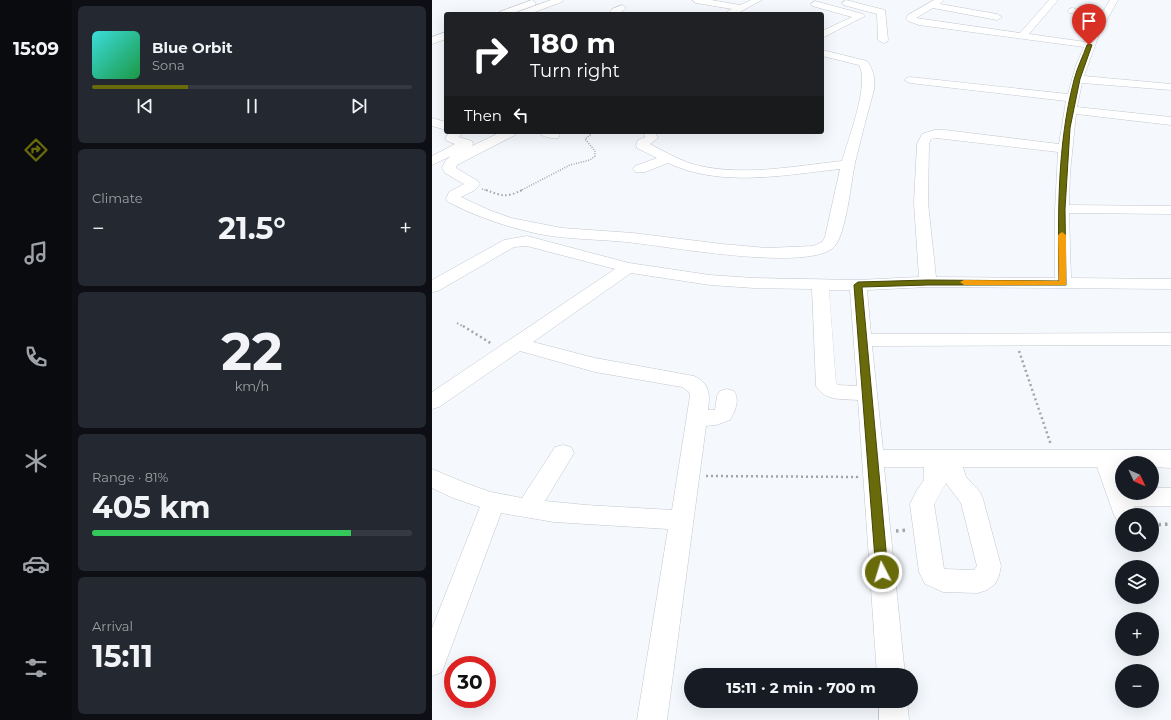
<!DOCTYPE html>
<html lang="en">
<head>
<meta charset="utf-8">
<style>
  :root { --surface:#171b24; --page:#242831; --text:#f1f3f6; --muted:#9ea1a6; --line:#363941; --accent:#696b0b }
  body { margin:0; font-family:Montserrat,sans-serif; background:var(--page); color:var(--text); height:100vh; display:flex; flex-direction:column; font-size:15px; white-space:nowrap }
  * { box-sizing:border-box; margin:0 }
  p { font-size:13px; color:var(--muted) }
  .icon { flex:none; width:22px; height:22px; fill:none; stroke:currentColor; stroke-width:2; stroke-linecap:round; stroke-linejoin:round }
  .map { position:relative; flex:1; overflow:hidden }
  .drawer { display:flex; flex-direction:column; gap:6px; padding:6px; background:#0d0f14; width:360px }
  .drawer>* { flex:none }
  .hud { position:absolute; left:12px; top:12px; width:380px; height:122px; border-radius:4px; box-shadow:0 4px 16px #0002; background:#202124; color:#fff; overflow:hidden }
  .needle { width:26px; rotate:134deg }
  .fabs { position:absolute; left:683px; top:456px; display:grid; gap:8px }
  .fabs a { display:grid; place-items:center; width:44px; height:44px; border-radius:50%; background:var(--surface); box-shadow:0 4px 16px #0002; font-size:20px }
  .speed { position:absolute; left:12px; top:656px; display:flex; gap:8px; font-size:20px; font-weight:700; text-align:center }
  .speed>* { display:grid; place-content:center; width:52px; height:52px; border-radius:50%; background:var(--surface); box-shadow:0 4px 16px #0002; line-height:1 }
  .speed .limit { border:6px solid #d22; background:#fff; color:#111 }
  .pin { position:absolute; display:grid; place-items:center; width:34px; height:34px; color:#fff; margin:-41px -17px; border-radius:50% 50% 50% 0; rotate:-45deg; box-shadow:0 0 4px #0007 }
  .pin .icon { rotate:45deg }
  .me { position:absolute; width:44px; margin:-22px; rotate:355deg; stroke-linejoin:round; filter:drop-shadow(0 0 3px #0008) }
  .turn { display:flex; align-items:center; gap:14px; height:84px; padding:0 20px; font-size:18px }
  .turn .icon { width:52px; height:52px; stroke-width:2.5 }
  .turn b { display:block; font-size:28px; line-height:34px }
  .then { display:flex; align-items:center; height:38px; padding:0 20px; background:#0003; gap:8px; font-size:15px }
  .big { font-size:30px; font-weight:700; line-height:1.1 }
  .drawer .card { flex:1; display:flex; flex-direction:column; justify-content:center; gap:6px; min-width:0; padding:0 14px; border-radius:6px; background:var(--page) }
  .drawer .dial { align-items:center; gap:0 }
  .dial b { font-size:52px; line-height:1 }
  .song { display:flex; align-items:center; gap:12px }
  .cover { width:48px; height:48px; border-radius:6px; background:linear-gradient(135deg,hsl(180 70% 55%),hsl(140 70% 35%)) }
  .played { height:4px; border-radius:2px; background:linear-gradient(90deg,var(--accent) 30%,var(--line) 30%) }
  .keys { display:flex; justify-content:space-around; direction:ltr }
  .heat { display:flex; justify-content:space-between; align-items:center; font-size:22px; direction:ltr }
  .charge { height:6px; border-radius:3px; background:linear-gradient(90deg,#34c759 81%,var(--line) 0) }
  .trip { position:absolute; left:252px; top:668px; width:234px; height:40px; border-radius:20px; background:var(--surface); box-shadow:0 4px 16px #0002; font-weight:700; line-height:40px; text-align:center }
  main { display:flex; flex:1; min-height:0 }
  .tabs { display:flex; flex-direction:column; width:72px; justify-content:space-around; align-items:center; background:#090b0e; color:var(--muted) }
  .tabs .icon { width:28px; height:28px }
  .tabs .on { color:var(--accent) }
  .tabs b { font-size:18px; color:var(--text) }
  .map>svg:first-child { display:block }
</style>
</head>
<body>
<main>
<nav class="tabs">
<b>15:09</b>
<svg class="icon on" aria-label="directions" viewBox="0 0 24 24"><path d="M12 3l9 9-9 9-9-9zM9 14v-3h6M13 9l2 2-2 2"/></svg>
<svg class="icon" aria-label="music" viewBox="0 0 24 24"><path d="M9 18V5l10-2v13"/><circle cx="6" cy="18" r="3"/><circle cx="16" cy="16" r="3"/></svg>
<svg class="icon" aria-label="phone" viewBox="0 0 24 24"><path d="M5 4h4l2 5-3 2q2 4 5 5l2-3 5 2v4C11 20 4 13 5 4z"/></svg>
<svg class="icon" aria-label="climate" viewBox="0 0 24 24"><path d="M12 3v18M4 7l16 10M4 17L20 7"/></svg>
<svg class="icon" aria-label="car" viewBox="0 0 24 24"><path d="M5 17H2v-5l4-1 3-4h7l3 4 3 1v5h-3M9 17h6M6 11h13"/><circle cx="7" cy="17" r="2"/><circle cx="17" cy="17" r="2"/></svg>
<svg class="icon" aria-label="filters" viewBox="0 0 24 24"><path d="M4 7h16M4 17h16"/><circle cx="9" cy="7" r="2"/><circle cx="15" cy="17" r="2"/></svg>
</nav>
<section class="drawer">
<div class="card">
<div class="song"><i class="cover"></i><div><b>Blue Orbit</b><p>Sona</p></div></div>
<div class="played"></div>
<div class="keys"><svg class="icon" aria-label="previous" viewBox="0 0 24 24"><path d="M18 5L8 12l10 7zM5 5v14"/></svg><svg class="icon" aria-label="pause" viewBox="0 0 24 24"><path d="M8 5v14M16 5v14"/></svg><svg class="icon" aria-label="next" viewBox="0 0 24 24"><path d="M6 5l10 7-10 7zM19 5v14"/></svg></div>
</div>
<div class="card"><p>Climate</p>
<div class="heat"><a>−</a><b class="big">21.5°</b><a>+</a></div>
</div>
<div class="card dial"><b>22</b><p>km/h</p></div>
<div class="card"><p>Range · 81%</p><b class="big">405 km</b><div class="charge"></div></div>
<div class="card"><p>Arrival</p><b class="big">15:11</b></div>
</section>
<div class="map">
<svg width="739" height="720" viewBox="0 0 739 720">
  <rect width="100%" height="100%" fill="#f5f9fe"/>
  <g fill="none" stroke-linecap="round" stroke-linejoin="round">
    <g stroke="#c2c7ce" stroke-width="1">
      <path id="minor" d="M100 0 104 3 103 5 78 14H65L67 12Z
        M119 0H131L130 2 97 14H84L86 12Z
        M260 0H279L308 5 319 0H330L304 14H295L296 11 300 9 264 3Z
        M414 0 453 10 456 40 455 42 451 43 446 40 445 14 411 5 410 3Z
        M502 0H512L508 4 565 14 570 17 565 20 501 8 484 18 588 33 617 0H626L597 34 654 42 658 32 678 0H686L668 32 652 76 739 84V90L650 83 645 107 739 117V125L644 114 638 173 637 205 739 206V214L637 213 639 278 739 279V289L496 287 435 290 439 334 739 333V345L440 346 451 450H739V468L720 467V463H690V467H687L690 476V493H720V488H739V506H702L706 515H690V523L686 522 682 515 665 467H531L534 477 548 492 551 499 569 566 567 576 563 584 555 590 546 593 511 592 493 584 487 572 478 504 485 490 492 480V467H452L473 675H445L426 400C410 399 393 401 384 386L380 289 322 288 278 285 199 273 101 342 163 358 262 376C278 384 278 394 276 410H283L285 396 288 391 295 389 302 391C308 401 303 411 298 420L284 425 274 426 235 720H205L236 529 122 522 69 513 10 672 0 676V628L48 507 21 498 0 488V469L36 484 59 492 90 498 123 447 131 445 139 447 142 453 113 501 154 505 240 510 258 396 257 392 250 387 163 372 88 351 7 407 0 409V392L183 269 95 246 82 247 6 291 0 292V280L72 240 95 236 197 263 278 275 322 278 426 280 487 277 482 203 485 144 490 134 502 130H513L627 144 634 101 478 83 472 80 474 78 478 77 636 94 644 65 652 47 487 25 476 21 474 19 476 15ZM504 138 626 152 623 210V278L504 277 496 203 497 144 499 139ZM397 290H418L425 386 406 385 404 383ZM514 483 529 503 545 566 542 570 512 569 502 504Z
        M383 1 431 14 433 16 390 38V31L420 17 380 6 379 4Z
        M190 5 194 8C190 13 184 14 177 14L180 9Z
        M640 8 659 11 664 14 659 17 637 13 635 11 637 9Z
        M14 32V39L0 44V37Z
        M390 50 435 61C442 70 443 79 442 90 435 114 429 139 423 163 419 182 414 235 402 247 377 272 239 247 203 243 171 239 139 240 107 234 75 227 45 217 16 202L14 199 17 192 32 184 13 173 10 168 14 160 19 156 0 165V156L23 144 15 141 13 138 18 132H31L27 137 40 141 41 144 40 146 69 132H85L83 135 25 165 24 168 46 181 48 184 43 190 29 197 57 210 79 218 130 228 201 233 290 244 335 248 381 246 390 242 393 237 408 169C352 175 289 188 236 163L213 172H203L201 169 203 166 225 158 205 148 204 145 206 140 213 137 211 132H223L226 138 218 144C231 151 244 158 257 163 306 178 361 166 410 161 416 140 438 83 427 65L390 56Z
        M0 118 14 122V130L0 126Z
        M106 132H125L128 135 126 138C120 139 110 137 106 132Z
        M447 701H475L477 720H447Z"/>
    </g>
    <path stroke="#a2a5a9" stroke-width="1.5" stroke-dasharray="1 1.5" stroke-linecap="butt" d="M50 189 57 191
      M88 191 138 165 158 160 163 156V151L153 139 162 132"/>
    <path stroke="#a2a5a9" stroke-width="2" stroke-dasharray="1.5 2.5" stroke-linecap="butt" d="M54 190C70 196 74 198 90 190
      M25 323 32 327"/>
    <path stroke="#a2a5a9" stroke-width="2.5" stroke-dasharray="2 3" stroke-linecap="butt" d="M31 326 60 344
      M587 351 619 445
      M274 476 425 477V479"/>
    <path stroke="#a2a5a9" stroke-width="3.5" stroke-dasharray="2.5 4" stroke-linecap="butt" d="M720 525 739 524
      M464 531 477 530"/>
    <use href="#minor" fill="#fff" fill-rule="evenodd"/>
  </g>
  <path fill="#696b0b" stroke="#444607" d="M657 44 660 45 648 79 638 128 633 209 634 285H496L430 287 456 572 454 576 450 578 446 576 444 572 422 285 426 282 496 280 627 281C626 214 625 145 642 80 645 68 651 56 655 45Z"/>
  <path fill="#f59e0b" d="M630 232 634 235V285H532L528 282 532 280 627 281 626 235Z"/>
</svg>
<div class="fabs">
<a><svg class="needle" viewBox="-14 -14 28 28"><path d="M0-13l5 13h-10z" fill="#e53935"/><path d="M0 13l5-13h-10z" fill="#9ea1a6"/></svg></a>
<a><svg class="icon" aria-label="search" viewBox="0 0 24 24"><circle cx="10" cy="10" r="6"/><path d="M15 15l6 6"/></svg></a>
<a><svg class="icon" aria-label="layers" viewBox="0 0 24 24"><path d="M12 4l9 5-9 5-9-5zM3 14l9 5 9-5"/></svg></a>
<a>+</a>
<a>−</a>
</div>
<div class="speed"><div class="limit">30</div></div>
<div class="pin" style="left:657px;top:45px;background:#d93025"><svg class="icon" aria-label="arrive" viewBox="0 0 24 24"><path d="M6 21V4h12l-3 4 3 4H6"/></svg></div>
<svg class="me" style="left:450px;top:572px" viewBox="-20 -20 40 40"><circle r="17" fill="#696b0b" stroke="#fff" stroke-width="3"/><path d="M0-11L8 9 0 5-8 9z" fill="#fff"/></svg>
<div class="trip">15:11 · 2 min · 700 m</div>
<div class="hud">
<div class="turn"><svg class="icon" aria-label="right" viewBox="0 0 24 24"><path d="M7 20v-9h11M14 6l5 5-5 5"/></svg><div><b>180 m</b>Turn right</div></div>
<div class="then">Then<svg class="icon" aria-label="left" viewBox="0 0 24 24"><path d="M17 20v-9H6M10 6l-5 5 5 5"/></svg></div>
</div>
</div>
</main>
</body>
</html>
